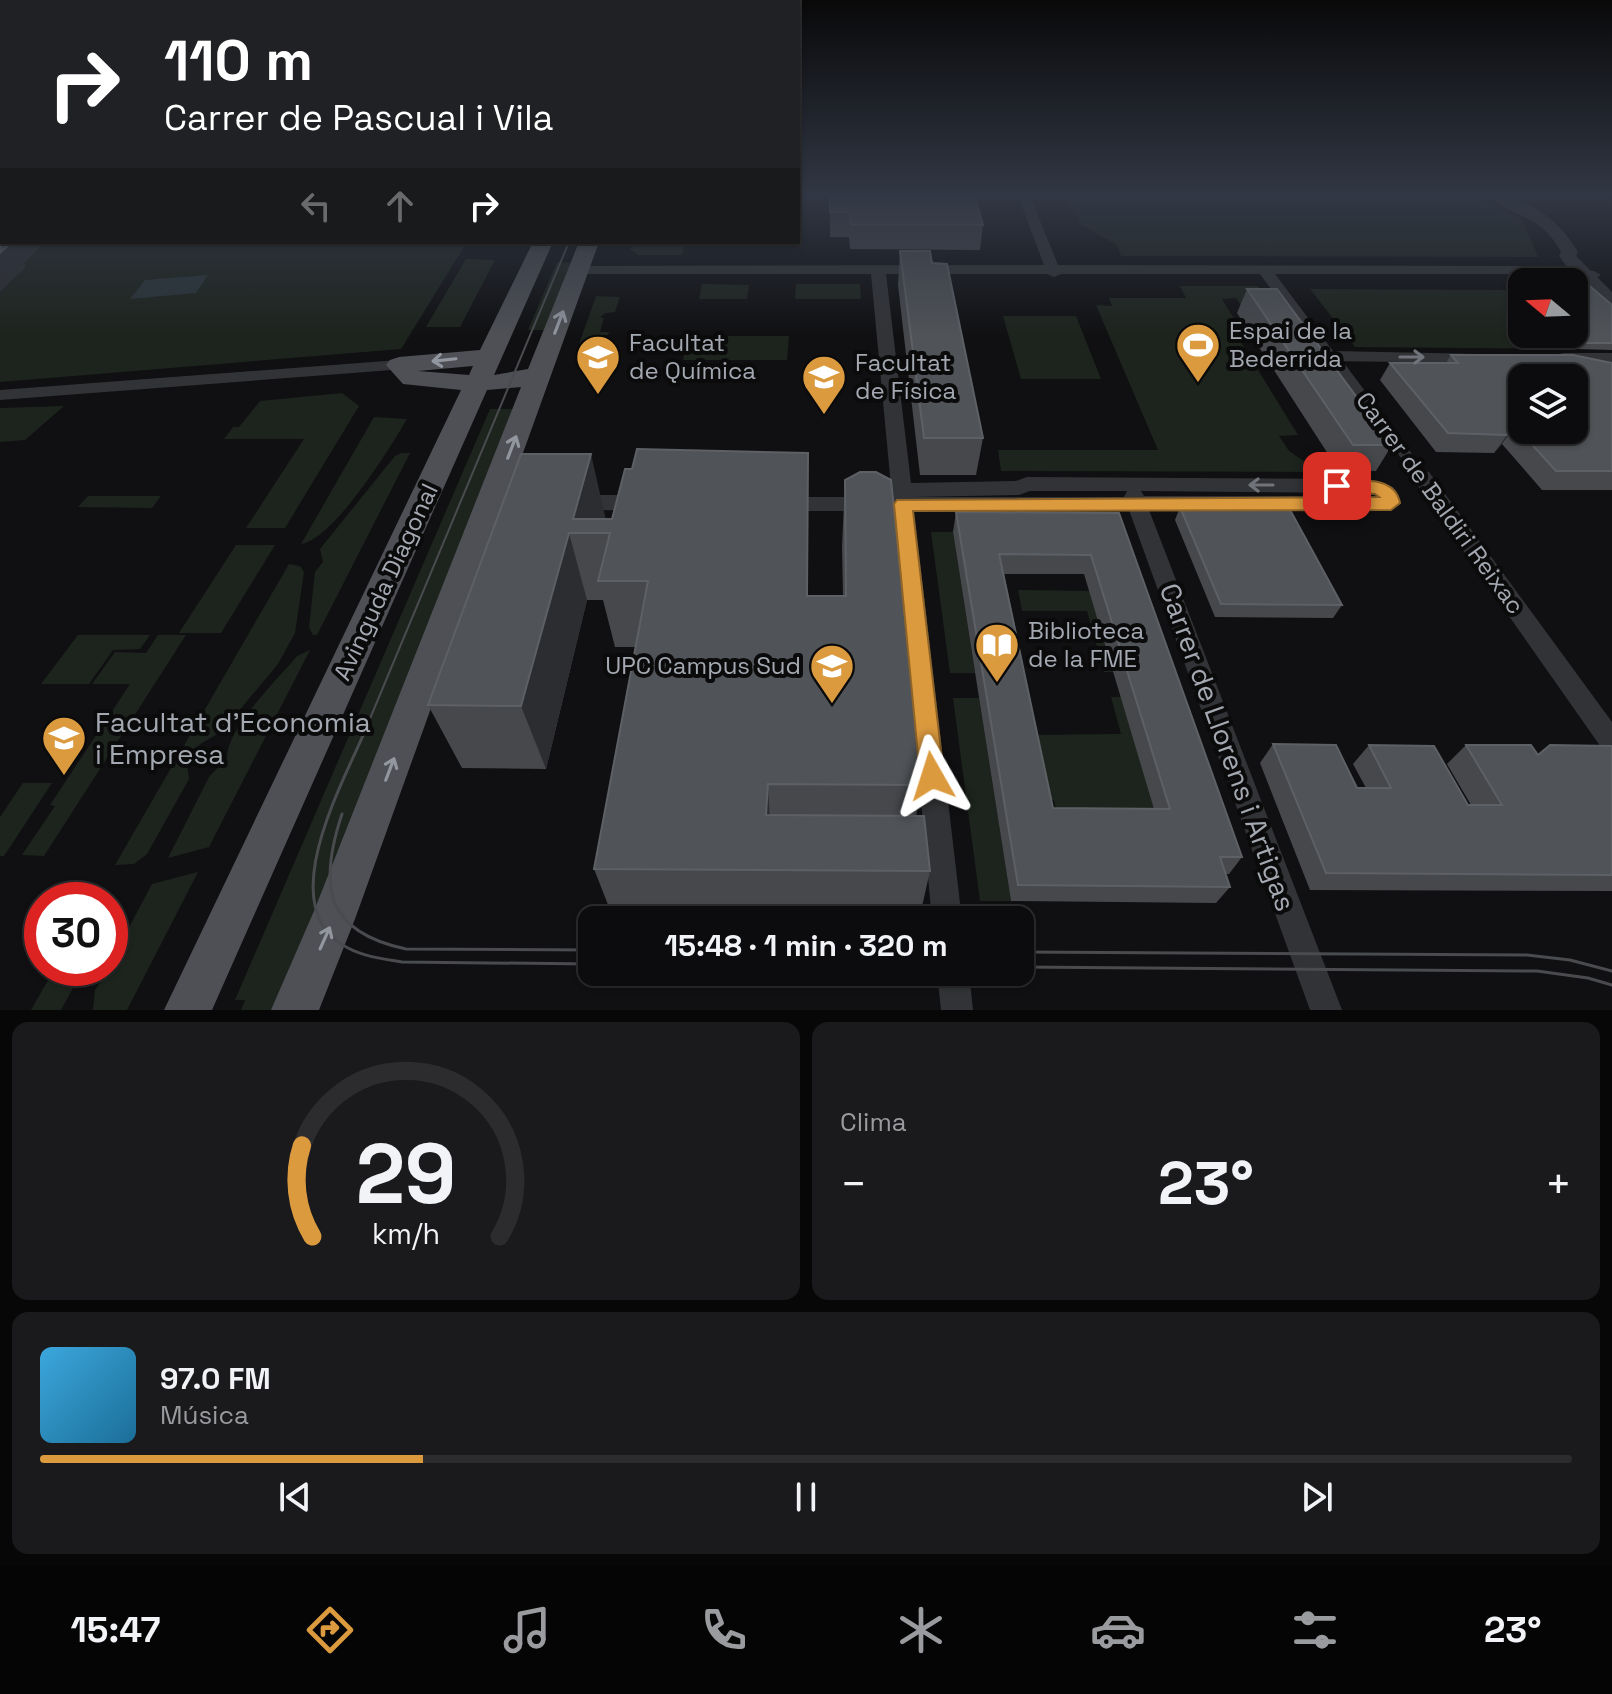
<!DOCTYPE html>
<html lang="es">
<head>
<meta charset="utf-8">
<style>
  :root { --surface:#0c0c0e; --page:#1a1a1c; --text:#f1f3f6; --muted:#9a9b9e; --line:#2c2c2e; --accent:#dc9a3e }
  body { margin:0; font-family:"Space Grotesk",sans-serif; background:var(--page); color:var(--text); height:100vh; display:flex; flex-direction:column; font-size:30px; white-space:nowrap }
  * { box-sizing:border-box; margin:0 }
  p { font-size:26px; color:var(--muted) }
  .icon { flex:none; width:44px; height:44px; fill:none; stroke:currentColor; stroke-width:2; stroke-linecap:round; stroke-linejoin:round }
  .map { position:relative; height:1010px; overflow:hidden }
  .sheet { display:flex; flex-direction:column; gap:12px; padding:12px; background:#070708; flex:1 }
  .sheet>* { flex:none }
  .guide { position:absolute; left:0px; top:0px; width:800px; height:244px; box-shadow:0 2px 6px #0004,0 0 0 2px var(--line); background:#202124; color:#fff; overflow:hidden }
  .needle { width:52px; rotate:289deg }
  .controls { position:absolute; left:1508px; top:268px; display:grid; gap:16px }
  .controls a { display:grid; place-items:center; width:80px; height:80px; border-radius:16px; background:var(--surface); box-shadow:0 2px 6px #0004,0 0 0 2px var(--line); font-size:40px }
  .speed { position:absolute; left:24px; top:882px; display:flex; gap:16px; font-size:40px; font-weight:700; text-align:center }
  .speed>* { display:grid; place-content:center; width:104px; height:104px; border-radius:50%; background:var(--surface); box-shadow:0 2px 6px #0004,0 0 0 2px var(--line); line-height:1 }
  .speed .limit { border:12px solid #d22; background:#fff; color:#111 }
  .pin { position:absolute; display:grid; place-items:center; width:68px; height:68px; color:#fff; margin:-34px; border-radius:16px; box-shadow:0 4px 12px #0006 }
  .me { position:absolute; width:88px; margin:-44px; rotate:354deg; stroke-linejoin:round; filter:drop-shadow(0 0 6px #0008) }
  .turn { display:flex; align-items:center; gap:28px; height:168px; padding:0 32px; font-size:36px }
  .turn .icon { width:104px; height:104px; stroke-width:2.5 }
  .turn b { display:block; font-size:56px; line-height:68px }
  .lanes { display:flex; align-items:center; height:76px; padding:0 32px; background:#0003; justify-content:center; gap:40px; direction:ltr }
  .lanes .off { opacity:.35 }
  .big { font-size:60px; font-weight:700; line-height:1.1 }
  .sheet .card { flex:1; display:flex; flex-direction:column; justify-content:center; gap:12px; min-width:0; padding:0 28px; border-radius:16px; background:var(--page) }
  .sheet .dial { align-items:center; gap:0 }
  .dial svg { height:208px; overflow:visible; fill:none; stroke:var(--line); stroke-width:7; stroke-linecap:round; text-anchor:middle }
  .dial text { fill:var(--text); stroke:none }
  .song { display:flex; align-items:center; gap:24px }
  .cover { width:96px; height:96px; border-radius:12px; background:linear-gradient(135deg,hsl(200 70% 55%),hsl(200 70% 35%)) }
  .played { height:8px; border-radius:4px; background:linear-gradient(90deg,var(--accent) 25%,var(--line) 25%) }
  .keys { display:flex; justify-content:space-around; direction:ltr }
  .heat { display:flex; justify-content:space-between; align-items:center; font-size:44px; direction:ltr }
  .sheet .tiles { flex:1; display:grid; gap:12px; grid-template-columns:1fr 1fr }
  .card:last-child { grid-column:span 2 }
  .trip { position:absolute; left:578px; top:906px; width:456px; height:80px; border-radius:16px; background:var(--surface); box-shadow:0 2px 6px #0004,0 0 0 2px var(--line); font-weight:700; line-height:80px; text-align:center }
  .tab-bar { display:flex; height:128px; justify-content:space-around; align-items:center; background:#050506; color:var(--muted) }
  .tab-bar .icon { width:56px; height:56px }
  .tab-bar .active { color:var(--accent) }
  .tab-bar b { font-size:36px; color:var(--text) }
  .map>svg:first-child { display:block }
</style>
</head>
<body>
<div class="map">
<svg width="1612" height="1010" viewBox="0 0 1612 1010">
  <rect width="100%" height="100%" fill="#101012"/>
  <path fill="#1d241d" d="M1066 196H1472L1522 219 1538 257 1121 256 1117 245 1080 224Z
    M0 197 2 242H467L401 349 0 382Z
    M634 242H685L682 255H639L630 249Z
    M466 259 495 260 460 327H426Z
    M557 262 574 263 548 330H528Z
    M702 284 749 285 747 299H699Z
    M796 284H860L861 299H795Z
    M1180 286H1258L1278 313H1246L1236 298 1222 299 1243 333 1236 334 1298 435 1279 436 1289 451 1320 472 1001 471 998 450H1158L1096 305 1112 306 1109 298H1186Z
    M1310 289 1508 290 1522 303V334H1555L1571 349 1355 347Z
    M596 296 620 297 615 312 606 313 600 317 604 318 600 332H609L608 335H596L593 344H579Z
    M1003 316H1076L1101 379H1021Z
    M688 336H789L787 360H683Z
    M342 393 359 406 285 528H246L304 439H224L233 427H239L260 401Z
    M64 406 25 440 0 442V408Z
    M490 409H516L278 1010H241L245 1000H235Z
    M374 417 407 419C390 448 334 539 301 544Z
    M401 453H410L317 635H313L309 627 315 572 323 562 320 549 395 456Z
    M88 496H161L152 508 78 507Z
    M931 532H953L975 673H950Z
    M236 545H275L221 633H179Z
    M289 564 300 566 304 572 295 633 278 664 222 731 199 745 191 755 187 765 189 779 147 854 134 864 115 865Z
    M1018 590 1094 591 1117 672H1104L1087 611H1022Z
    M78 635H150L140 649 113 650 89 684H41Z
    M158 635H186L44 856 22 855 55 806 50 805 130 684H92L115 652 146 653Z
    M310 650 209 847 168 858 209 777 227 758C226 729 278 679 297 656Z
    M1111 697H1124L1165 826 1059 825 1054 800H1039L1026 735 1121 734Z
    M953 698H979L1011 901H980Z
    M23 783H52L4 856H0V817Z
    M198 872 127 1010H93L95 990 110 968V963L152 884Z
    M55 968H84L61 1010H31Z"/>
  <path fill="#2b3439" d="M208 275 196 293 130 299 145 280Z"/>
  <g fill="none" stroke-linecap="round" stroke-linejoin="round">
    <path fill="#323336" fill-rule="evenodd" d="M1334 354 1338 355 1427 474 1429 477 1427 480H1417L1328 357Z"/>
    <path fill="#323336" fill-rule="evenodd" d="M1018 196H1030L1058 265 1538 266 1594 271 1601 275 1594 279 1538 274H1275L1333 351 1482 354 1484 358 1482 362 1476 363 1328 361 1321 357 1260 274H1061L1054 277 1047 274H886L911 483 1016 481 1027 477 1367 479 1393 487 1401 503 1391 510H1149L1342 1010H1310L1129 510 914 511 962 920H932L894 511H784L774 504 784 497H892L871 274H578L571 270 578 266 1044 265ZM1030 491H1127L1124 497H912L1019 495ZM1141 491 1366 493 1377 496H1144Z
      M1564 353H1612V363L1558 362 1556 358 1558 354Z
      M399 360 405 361 407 365 405 369 0 400V390Z
      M1422 471 1429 472 1612 722V753L1603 750 1415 482 1412 477Z
      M576 495H644L654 502C646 513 574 513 566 502Z
      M937 972H969L973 1010H941Z"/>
    <path fill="#323336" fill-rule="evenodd" d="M1489 196C1528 196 1559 219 1578 252L1576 256 1612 292V306L1606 305 1575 278 1559 256 1561 252C1539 212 1515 220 1489 196Z"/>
    <path fill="#4e5055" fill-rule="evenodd" d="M533 242H553L494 375 528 369 579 242H599L355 919 319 1010H271L314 911 521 387 487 390 212 1010H164L461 390 403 384 386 365 390 360 399 357 480 350ZM473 366 469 375 418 371Z"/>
    <path stroke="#494b4f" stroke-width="2" d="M364 733 569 242"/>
    <path stroke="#494b4f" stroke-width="3" d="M365 731C342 785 271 910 348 948 365 957 384 959 402 962L592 964
      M342 814C318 886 325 932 406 949L592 950
      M1020 952 1527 955 1570 960 1612 971
      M1020 967 1537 971 1588 978 1612 985"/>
  </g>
  <path fill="#46484c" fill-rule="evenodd" d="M830 196H975L983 225 980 250 850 249 849 237H830Z
    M900 251 932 263 983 438 976 475H920L898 285Z
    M1513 282H1522V300L1509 288Z
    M1247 289 1392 445 1376 471H1339L1237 313Z
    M1612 305V350L1576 349 1559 334H1574Z
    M1451 355 1612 363V490H1542L1502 444 1494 453 1436 452 1380 380 1390 363H1446Z
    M521 454 606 519 807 596H843L842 547 845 480 922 785 916 816 930 871 919 920H614L594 869 635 647H615L603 600H587L546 769 462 768 428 705Z
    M1180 507 1342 605 1333 618 1215 617 1175 520Z
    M956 512 1119 513 1242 857 1229 874H1225L1230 887 1216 903 1011 901 953 532ZM1004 574H1084L1154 809 1053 808Z
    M1273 744 1357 788H1366L1353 764 1369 745 1468 805H1471L1447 764 1466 745 1538 755 1612 746V891L1310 890 1260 763Z"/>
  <path fill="#2c2d30" d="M6 242H45L24 263 26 267 0 292V253L3 244Z
    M1515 426 1502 444 1494 453 1507 435Z
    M591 454 606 520 573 519Z
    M569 533 587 600 546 769 521 706Z
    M768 784 771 844 770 874 766 815Z"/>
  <path fill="#505357" stroke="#5d6065" stroke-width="2" fill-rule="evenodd" d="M0 196H2V242H6L3 244H10L0 253Z
    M830 196H975L983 225H851L850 212H830Z
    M900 251H930L932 263 947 264 983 438H924Z
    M1513 282H1543H1522V290Z
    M1574 282H1585L1612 305V343H1580L1570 334H1574Z
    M1247 289H1277L1392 445H1353Z
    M1451 355H1573L1612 363V471H1556L1515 426 1507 435 1448 433 1390 363H1458ZM1522 378H1574V430H1522Z
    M637 449 808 453 807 596H846L845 480 860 472H876L891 480 922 785 768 784 766 815 924 816 930 871 594 869 648 581H598L610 533H569L521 706 428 705 521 454H591L573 519H612L625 469H632Z
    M1180 507 1289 508 1342 605 1221 604Z
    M956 512 1119 513 1242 857H1220L1230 887 1018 885ZM999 554 1091 555 1170 809 1053 808Z
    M1273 744 1336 745 1357 788H1391L1369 745 1434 746 1468 805H1502L1466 745H1531L1538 755 1550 745 1612 746V875L1326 873Z"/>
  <defs><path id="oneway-shaft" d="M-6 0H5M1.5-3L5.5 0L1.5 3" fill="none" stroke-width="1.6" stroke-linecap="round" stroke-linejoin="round" transform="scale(2)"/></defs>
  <g stroke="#92969f">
    <use href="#oneway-shaft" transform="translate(559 322) rotate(-69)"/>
    <use href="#oneway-shaft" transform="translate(444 360) rotate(174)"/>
    <use href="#oneway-shaft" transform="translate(512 447) rotate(-69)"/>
    <use href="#oneway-shaft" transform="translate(390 769) rotate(-69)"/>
    <use href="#oneway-shaft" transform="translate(325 938) rotate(-66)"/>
  </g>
  <g stroke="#70737a">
    <use href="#oneway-shaft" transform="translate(1412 357)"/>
    <use href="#oneway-shaft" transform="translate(1261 485) rotate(-180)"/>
  </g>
  <linearGradient id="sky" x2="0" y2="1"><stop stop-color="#09090a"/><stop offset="0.58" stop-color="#313744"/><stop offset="1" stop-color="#313744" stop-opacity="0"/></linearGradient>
  <rect width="1612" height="337" fill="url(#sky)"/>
  <path fill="#dc9a3e" stroke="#8f6428" stroke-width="2" d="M1337 480C1359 481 1395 475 1400 503L1391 510 913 511 944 776 941 784 932 787 924 784 920 776 894 504 897 500 1379 497 1375 494 1331 490 1329 486Z"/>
  <defs>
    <g id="stadium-pin" transform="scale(2.3)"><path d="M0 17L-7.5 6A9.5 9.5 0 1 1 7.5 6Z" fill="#dc9a3e" stroke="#0b0b0c"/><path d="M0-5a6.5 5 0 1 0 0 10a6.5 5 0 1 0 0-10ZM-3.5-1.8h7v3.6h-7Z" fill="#fff"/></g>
    <g id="university-pin" transform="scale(2.3)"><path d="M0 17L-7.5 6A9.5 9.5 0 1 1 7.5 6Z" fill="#dc9a3e" stroke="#0b0b0c"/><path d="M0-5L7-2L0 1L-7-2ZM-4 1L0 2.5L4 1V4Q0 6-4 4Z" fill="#fff"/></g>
    <g id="library-pin" transform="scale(2.3)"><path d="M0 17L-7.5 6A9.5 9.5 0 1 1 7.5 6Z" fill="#dc9a3e" stroke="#0b0b0c"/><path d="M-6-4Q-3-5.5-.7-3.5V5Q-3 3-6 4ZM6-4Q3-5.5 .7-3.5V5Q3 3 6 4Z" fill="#fff"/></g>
  </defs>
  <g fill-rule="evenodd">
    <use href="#stadium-pin" x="1198" y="345"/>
    <use href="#university-pin" x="598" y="357"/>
    <use href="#university-pin" x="824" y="377"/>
    <use href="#library-pin" x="997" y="645"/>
    <use href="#university-pin" x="832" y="666"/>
    <use href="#university-pin" x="64" y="738"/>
  </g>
  <g text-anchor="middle" stroke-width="8" stroke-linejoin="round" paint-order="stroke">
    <g font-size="24" fill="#a3a8b1" stroke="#0b0b0c" text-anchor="start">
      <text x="1229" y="339">Espai de la<tspan x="1229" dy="28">Bederrida</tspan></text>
      <text x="629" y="351">Facultat<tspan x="629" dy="28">de Química</tspan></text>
      <text x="855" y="371">Facultat<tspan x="855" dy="28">de Física</tspan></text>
      <text x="1028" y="639">Biblioteca<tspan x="1028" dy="28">de la FME</tspan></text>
      <text x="801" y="674" text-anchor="end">UPC Campus Sud</text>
    </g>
    <g font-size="24" fill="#a3a8b1" stroke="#0b0b0c">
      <text transform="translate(1440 503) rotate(54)" y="8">Carrer de Baldiri Reixac</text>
      <text transform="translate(386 582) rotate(-65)" y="8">Avinguda Diagonal</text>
    </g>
    <g font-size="28" fill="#a3a8b1" stroke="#0b0b0c" text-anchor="start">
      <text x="95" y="732">Facultat d'Economia<tspan x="95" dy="32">i Empresa</tspan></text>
    </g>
    <g font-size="28" fill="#a3a8b1" stroke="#0b0b0c">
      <text transform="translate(1228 747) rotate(70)" y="10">Carrer de Llorens i Artigas</text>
    </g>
  </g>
</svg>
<div class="controls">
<a><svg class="needle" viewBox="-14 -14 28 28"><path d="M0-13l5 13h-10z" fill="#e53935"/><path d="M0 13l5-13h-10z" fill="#9a9b9e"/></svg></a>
<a><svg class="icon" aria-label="layers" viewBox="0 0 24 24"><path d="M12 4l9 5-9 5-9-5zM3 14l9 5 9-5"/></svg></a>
</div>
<div class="speed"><div class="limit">30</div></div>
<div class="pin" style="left:1337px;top:486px;background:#d93025"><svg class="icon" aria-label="arrive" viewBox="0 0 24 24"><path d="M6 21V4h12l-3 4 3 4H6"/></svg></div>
<svg class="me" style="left:932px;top:776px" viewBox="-20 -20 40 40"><path d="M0-17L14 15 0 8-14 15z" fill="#dc9a3e" stroke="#fff" stroke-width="4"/></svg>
<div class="trip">15:48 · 1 min · 320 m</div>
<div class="guide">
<div class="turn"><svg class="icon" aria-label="right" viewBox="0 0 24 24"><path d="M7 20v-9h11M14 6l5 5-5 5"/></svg><div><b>110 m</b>Carrer de Pascual i Vila</div></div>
<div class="lanes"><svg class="icon off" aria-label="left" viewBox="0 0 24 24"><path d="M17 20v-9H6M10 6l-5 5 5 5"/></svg><svg class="icon off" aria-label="ahead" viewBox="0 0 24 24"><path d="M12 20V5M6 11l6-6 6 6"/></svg><svg class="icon" aria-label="right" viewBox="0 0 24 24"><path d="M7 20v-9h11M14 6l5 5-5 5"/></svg></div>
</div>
</div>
<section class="sheet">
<div class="tiles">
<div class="card dial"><svg viewBox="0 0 100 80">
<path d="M14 69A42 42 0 1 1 86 69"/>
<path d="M14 69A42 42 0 0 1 10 34" stroke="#dc9a3e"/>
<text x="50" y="56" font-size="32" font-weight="700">29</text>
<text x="50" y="72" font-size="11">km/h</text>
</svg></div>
<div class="card"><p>Clima</p>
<div class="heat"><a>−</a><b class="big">23°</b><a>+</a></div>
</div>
<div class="card">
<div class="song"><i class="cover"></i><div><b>97.0 FM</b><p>Música</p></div></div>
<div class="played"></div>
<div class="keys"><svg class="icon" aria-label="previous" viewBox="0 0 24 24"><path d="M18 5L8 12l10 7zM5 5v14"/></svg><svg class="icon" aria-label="pause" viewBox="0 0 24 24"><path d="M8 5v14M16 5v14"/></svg><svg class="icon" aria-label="next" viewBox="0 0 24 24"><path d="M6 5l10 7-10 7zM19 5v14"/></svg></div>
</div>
</div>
</section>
<nav class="tab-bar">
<b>15:47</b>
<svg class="icon active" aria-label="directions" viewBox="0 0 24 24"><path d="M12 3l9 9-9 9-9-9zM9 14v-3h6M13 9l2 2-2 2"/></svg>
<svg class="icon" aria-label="music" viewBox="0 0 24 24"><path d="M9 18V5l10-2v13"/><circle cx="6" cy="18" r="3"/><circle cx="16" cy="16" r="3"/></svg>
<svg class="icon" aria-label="phone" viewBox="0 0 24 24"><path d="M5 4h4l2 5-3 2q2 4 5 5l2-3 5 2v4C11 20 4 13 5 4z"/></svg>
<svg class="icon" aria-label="climate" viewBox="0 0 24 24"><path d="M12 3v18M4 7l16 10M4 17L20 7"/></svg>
<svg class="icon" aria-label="car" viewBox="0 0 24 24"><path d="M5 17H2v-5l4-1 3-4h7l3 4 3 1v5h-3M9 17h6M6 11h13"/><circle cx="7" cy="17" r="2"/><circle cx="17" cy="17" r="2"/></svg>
<svg class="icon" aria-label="filters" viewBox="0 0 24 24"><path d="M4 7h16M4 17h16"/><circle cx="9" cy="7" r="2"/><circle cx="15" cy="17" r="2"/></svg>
<b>23°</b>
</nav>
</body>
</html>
